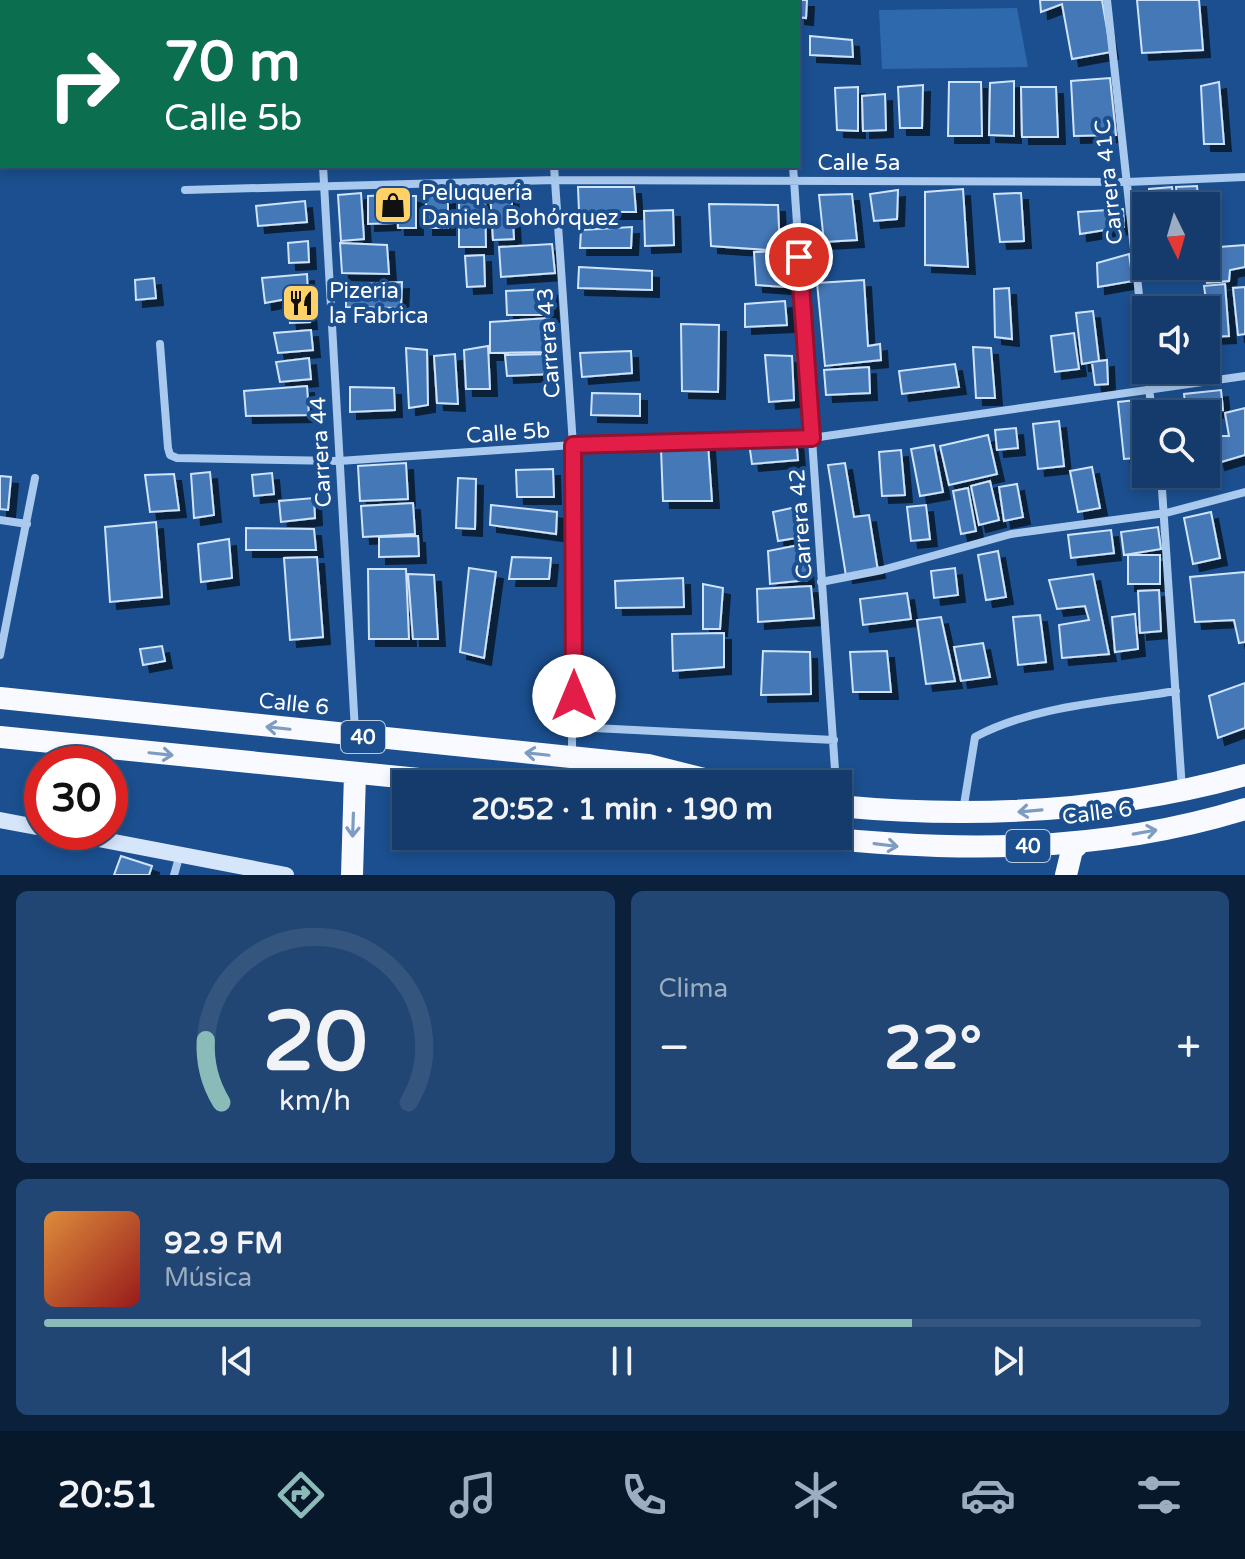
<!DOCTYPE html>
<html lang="es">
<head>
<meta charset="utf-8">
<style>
  :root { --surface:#143b6b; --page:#214673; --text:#f1f3f6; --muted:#9dadc1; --line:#33557e; --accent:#8bbbb9 }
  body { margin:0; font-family:"Varela Round",sans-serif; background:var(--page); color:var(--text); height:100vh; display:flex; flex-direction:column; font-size:30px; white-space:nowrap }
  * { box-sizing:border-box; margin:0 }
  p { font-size:26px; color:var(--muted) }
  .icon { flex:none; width:44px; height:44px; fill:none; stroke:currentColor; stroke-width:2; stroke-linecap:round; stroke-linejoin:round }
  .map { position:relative; height:875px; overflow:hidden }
  .side { display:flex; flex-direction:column; gap:16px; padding:16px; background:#0b203b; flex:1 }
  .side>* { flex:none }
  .top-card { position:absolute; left:0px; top:0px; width:800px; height:168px; box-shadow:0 4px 12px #0003,0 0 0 2px var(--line); background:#0b6e4f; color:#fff; overflow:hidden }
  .needle { width:52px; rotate:175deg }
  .buttons { position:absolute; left:1132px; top:192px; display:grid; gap:16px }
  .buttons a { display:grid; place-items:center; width:88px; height:88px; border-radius:0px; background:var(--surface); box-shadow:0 4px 12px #0003,0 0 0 2px var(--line); font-size:40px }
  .speed { position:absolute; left:24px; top:746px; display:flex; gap:16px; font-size:40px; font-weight:700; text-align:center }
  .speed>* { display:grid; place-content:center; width:104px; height:104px; border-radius:50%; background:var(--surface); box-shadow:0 4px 12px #0003,0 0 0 2px var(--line); line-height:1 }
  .speed .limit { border:12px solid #d22; background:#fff; color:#111 }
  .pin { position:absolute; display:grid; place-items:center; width:68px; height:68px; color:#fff; margin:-34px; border:4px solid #fff; border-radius:50%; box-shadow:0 2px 8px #0007 }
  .me { position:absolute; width:88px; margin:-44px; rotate:0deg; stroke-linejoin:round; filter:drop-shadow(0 0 6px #0008) }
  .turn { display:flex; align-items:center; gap:28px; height:168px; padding:0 32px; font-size:36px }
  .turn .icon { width:104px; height:104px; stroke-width:2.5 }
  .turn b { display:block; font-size:56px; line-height:68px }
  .big { font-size:60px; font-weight:800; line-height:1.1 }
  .side .card { flex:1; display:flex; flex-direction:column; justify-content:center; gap:12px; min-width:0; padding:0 28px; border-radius:12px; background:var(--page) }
  .side .dial { align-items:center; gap:0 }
  .dial svg { height:208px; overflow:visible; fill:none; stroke:var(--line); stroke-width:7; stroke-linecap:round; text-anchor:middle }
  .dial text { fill:var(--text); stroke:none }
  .song { display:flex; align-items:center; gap:24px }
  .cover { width:96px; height:96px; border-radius:12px; background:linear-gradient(135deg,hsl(30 70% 55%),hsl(0 70% 35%)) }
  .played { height:8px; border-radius:4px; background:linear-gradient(90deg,var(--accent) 75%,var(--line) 75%) }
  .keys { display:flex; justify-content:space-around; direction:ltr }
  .heat { display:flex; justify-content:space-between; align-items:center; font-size:44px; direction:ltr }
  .side .tiles { flex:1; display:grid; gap:16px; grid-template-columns:1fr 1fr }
  .card:last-child { grid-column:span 2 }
  .trip { position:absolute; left:392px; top:770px; width:460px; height:80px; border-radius:0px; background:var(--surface); box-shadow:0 4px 12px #0003,0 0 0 2px var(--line); font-weight:800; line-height:80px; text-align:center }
  .menu { display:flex; height:128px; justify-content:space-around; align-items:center; background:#08182b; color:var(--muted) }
  .menu .icon { width:56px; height:56px }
  .menu .selected { color:var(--accent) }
  .menu b { font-size:36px; color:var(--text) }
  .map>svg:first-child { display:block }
</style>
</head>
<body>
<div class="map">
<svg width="1245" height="875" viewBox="0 0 1245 875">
  <defs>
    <filter id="shadow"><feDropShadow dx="7" dy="7" stdDeviation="0" flood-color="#0009"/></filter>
  </defs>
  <rect width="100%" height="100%" fill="#1b4f8f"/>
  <path fill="#2e69ad" d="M1017 8 1028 67 882 69 879 10Z"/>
  <path fill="#4478b7" stroke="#cfe3fa" stroke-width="2" filter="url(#shadow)" d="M786 0H807L806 18 798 17V2Z
    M1040 0H1102L1111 52 1072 59 1062 4 1041 12Z
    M1137 0H1199L1203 50 1142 53Z
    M810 36 852 40 853 57 810 55Z
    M1110 78 1116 135 1074 136 1071 81Z
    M1014 81V136L989 135 990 83Z
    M949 82H981L982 136H948Z
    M1219 82 1224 144H1204L1201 86Z
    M923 85 922 128H900L898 87Z
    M858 87V131L837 130 835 88Z
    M1021 87H1056L1058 137H1022Z
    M885 94 886 130 863 131 862 96Z
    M1197 186 1199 206H1178L1176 187Z
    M578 187H634L636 212H579Z
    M1172 187 1174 206H1150L1149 189Z
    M511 189 514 239 493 240 490 191Z
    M963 189 968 267 925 265V192Z
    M898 190 897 219 874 221 870 194Z
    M361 193 364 239 341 241 338 195Z
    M1021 193 1024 241 1000 242 994 194Z
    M852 194 857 240 824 242 819 195Z
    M392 195 393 223 368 224V196Z
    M397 196H416V228H398Z
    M426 197H448V228H426Z
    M459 198H485L486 247H459Z
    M305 201 307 222 258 226 256 206Z
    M709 204 778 205 780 251 711 246Z
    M1123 209 1124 227 1080 234 1078 212Z
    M673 210 674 245 645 246 644 211Z
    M632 227 631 248H580L581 230Z
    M308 241 309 262 289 263 288 243Z
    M340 243 387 245 389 274 342 273Z
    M552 244 555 273 501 277 499 247Z
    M1245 245V267L1230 270 1229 281 1207 283 1206 248Z
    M781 251 784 287 756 285 754 252Z
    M1129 254 1133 281 1098 287 1097 263Z
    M484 255 485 286 467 287 465 256Z
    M579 267 652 271V290L578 288Z
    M307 274 308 295 265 303 262 278Z
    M154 278 156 298 136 300 135 280Z
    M864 280 868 346 880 344 881 360 825 366 817 283Z
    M402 282 401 308 346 307V285Z
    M1225 284 1229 336 1211 337 1204 286Z
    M1245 287V334L1238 335 1233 288Z
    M1009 288 1012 339 995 337 994 289Z
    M550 289 552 315H507L506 291Z
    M1202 298 1204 310H1175L1174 303Z
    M308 301 310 322 290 323 288 303Z
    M785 301 787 325 745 327V304Z
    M1093 311 1099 361 1082 364 1076 313Z
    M549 318 550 352 490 353V322Z
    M681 324 719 325 718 392 682 391Z
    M311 330 313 350 278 353 274 333Z
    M1074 333 1079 369 1055 372 1051 336Z
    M488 346 490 389H466L464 350Z
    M973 347 991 348 995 398H976Z
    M406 348 427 350 428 405 409 408Z
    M631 351 632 373 582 377 580 353Z
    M455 354 458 404 437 403 434 356Z
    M552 354 553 374 507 376 505 355Z
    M765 355 792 356 794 400 769 402Z
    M309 358 311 379 280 382 276 362Z
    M1107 360 1108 384 1095 385 1092 362Z
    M955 364 959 387 902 394 899 371Z
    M869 367 870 393 826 395 824 370Z
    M307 386 309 415 246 416 244 391Z
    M350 387 394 388 395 410 350 412Z
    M1221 390 1223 410 1186 414 1184 394Z
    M592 393 640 394V416L591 415Z
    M1146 399V457L1124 459 1118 402Z
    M1245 408V455L1218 463 1212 436H1229L1225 413Z
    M1059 421 1064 466 1038 469 1033 424Z
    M1016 428 1018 448 997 450 995 430Z
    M988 435 997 474 949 485 940 446Z
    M796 439 798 460 752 464 749 443Z
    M708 444 712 501H663L661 449Z
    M934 445 943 492 920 496 911 449Z
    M901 450 905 495 882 496 879 452Z
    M406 463 408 499 360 501 358 466Z
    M845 463 854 517 869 515 878 571 846 576 828 465Z
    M1092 467 1100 508 1078 512 1070 471Z
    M553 469 554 497H517L516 470Z
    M210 472 214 515 194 518 191 474Z
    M272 473 274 494 254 496 252 475Z
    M174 474 179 510 150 512 145 475Z
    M0 476 11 477 8 510 0 509Z
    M458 478 476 479 475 529 456 528Z
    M990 481 999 520 979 525 971 486Z
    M1017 484 1023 517 1004 521 999 487Z
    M968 488 976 531 961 534 953 491Z
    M314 498 315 518 281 522 279 501Z
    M413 503 415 534 363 537 361 506Z
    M491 505 557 512 556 534 490 525Z
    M926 505 930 539 911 541 907 507Z
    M801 506 802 537 778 541 773 512Z
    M1211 512 1220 558 1193 564 1184 518Z
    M156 522 162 597 110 602 105 527Z
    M1158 527 1161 549 1124 555 1121 532Z
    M246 528 314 529 316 550H246Z
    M1111 530 1114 553 1071 558 1068 535Z
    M418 536 419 556 379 557V537Z
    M229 539 232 578 201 582 198 544Z
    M804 544 807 580 770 584 768 551Z
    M998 551 1006 597 986 600 978 555Z
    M1128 555H1160V584H1128Z
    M317 557 323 637 290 640 284 558Z
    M512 557 551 558 549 579H509Z
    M469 568 496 572 484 658 460 652Z
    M955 568 958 595 934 598 931 571Z
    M368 569H406L409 639H369Z
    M1245 572V642L1239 643 1234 620 1195 622 1190 577Z
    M408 574 434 575 438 639H413Z
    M1093 574 1109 654 1062 658 1059 625 1089 620 1085 606 1057 609 1049 580Z
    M683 578 684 607 616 608 615 581Z
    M703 584 723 588 720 629H703Z
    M811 586 814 618 758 622 757 589Z
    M1159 590 1161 631 1140 633 1138 591Z
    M907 593 911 619 863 625 860 599Z
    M1135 614 1138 649 1115 652 1112 617Z
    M1040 615 1046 662 1018 665 1013 617Z
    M941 617 955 681 926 684 917 620Z
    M724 633V667L673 671 672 634Z
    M983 643 990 677 961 681 954 647Z
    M162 646 165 661 143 665 140 649Z
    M763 651 810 652 811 694 761 695Z
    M887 651 891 692H853L850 652Z
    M1245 683V728L1218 738 1209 696Z
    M121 856 152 866 149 875H114Z"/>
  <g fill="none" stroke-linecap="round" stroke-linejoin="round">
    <path stroke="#a9c9ee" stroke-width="8" d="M61 0V2
      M316 0V2
      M541 0V2
      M783 0V2
      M1107 0 1146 360
      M323 166 355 731
      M554 166 573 445 572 756
      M793 166 836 784
      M185 190 556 180 1127 182 1245 177
      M160 344 168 448 170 455 177 458 339 461 573 445 812 438 1245 376
      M1147 370 1152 414
      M1161 474 1182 790
      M0 520 27 524
      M821 582 882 570 1011 534 1166 513 1245 492
      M0 655 35 478
      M574 727 834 740
      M963 811 975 737C1035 705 1110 702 1176 691
      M174 875 180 854"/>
    <path stroke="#d6e6fa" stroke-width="16" d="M0 820 42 828
      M62 832 286 875"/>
    <path stroke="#f8faff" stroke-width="22" d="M0 698 648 765 724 784
      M0 737 469 784
      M838 806C975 819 1112 812 1245 775
      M808 836C955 853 1103 853 1245 809
      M352 875 355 774
      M1066 875 1072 850 1081 842"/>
  </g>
  <defs><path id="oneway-shaft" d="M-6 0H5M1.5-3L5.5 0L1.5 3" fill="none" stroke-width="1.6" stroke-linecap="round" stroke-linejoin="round" transform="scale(2)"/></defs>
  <g stroke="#7e9cc1">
    <use href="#oneway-shaft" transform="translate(278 728) rotate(-174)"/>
    <use href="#oneway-shaft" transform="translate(161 754) rotate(6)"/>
    <use href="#oneway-shaft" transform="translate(537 754) rotate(-174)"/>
    <use href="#oneway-shaft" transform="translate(1030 811) rotate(175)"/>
    <use href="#oneway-shaft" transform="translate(353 825) rotate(92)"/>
    <use href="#oneway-shaft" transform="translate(1145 832) rotate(-10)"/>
    <use href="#oneway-shaft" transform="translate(886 845) rotate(7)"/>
  </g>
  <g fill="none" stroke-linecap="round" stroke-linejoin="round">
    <g stroke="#92132f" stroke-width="20">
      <path id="route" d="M574 696 573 445 812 438 799 257"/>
    </g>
    <use href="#route" stroke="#e11d48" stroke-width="14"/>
  </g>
  <defs>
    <g id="shop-square" transform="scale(2)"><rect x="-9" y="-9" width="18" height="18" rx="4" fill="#ffd166" stroke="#1b4f8f"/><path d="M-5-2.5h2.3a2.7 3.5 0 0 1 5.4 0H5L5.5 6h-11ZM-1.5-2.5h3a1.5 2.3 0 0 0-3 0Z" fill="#111"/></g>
    <g id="restaurant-square" transform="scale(2)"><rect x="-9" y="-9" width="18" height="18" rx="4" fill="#ffd166" stroke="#1b4f8f"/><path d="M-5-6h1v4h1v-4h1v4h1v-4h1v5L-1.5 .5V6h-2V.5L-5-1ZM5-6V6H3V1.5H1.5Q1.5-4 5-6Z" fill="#111"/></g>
  </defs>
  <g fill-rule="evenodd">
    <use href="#shop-square" x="393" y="205"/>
    <use href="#restaurant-square" x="301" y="303"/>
  </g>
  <g text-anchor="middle" stroke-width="8" stroke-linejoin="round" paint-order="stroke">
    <g fill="#1b4f8f" stroke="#bbcadd" stroke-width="2">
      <rect x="341" y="721" width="44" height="32" rx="6"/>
      <rect x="1006" y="830" width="44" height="32" rx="6"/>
    </g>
    <g font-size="20" font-weight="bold" fill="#fff">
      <text x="363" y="744">40</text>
      <text x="1028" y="853">40</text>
    </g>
    <g font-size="22" fill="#fff" stroke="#1b4f8f">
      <text x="859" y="170">Calle 5a</text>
      <text transform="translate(1108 182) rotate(-96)" y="8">Carrera 41C</text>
      <text transform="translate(548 343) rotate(-94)" y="8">Carrera 43</text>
      <text transform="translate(508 432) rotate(-4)" y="8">Calle 5b</text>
      <text transform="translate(320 452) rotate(-93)" y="8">Carrera 44</text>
      <text transform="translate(800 524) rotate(-94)" y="8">Carrera 42</text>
      <text transform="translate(294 703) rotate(6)" y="8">Calle 6</text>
      <text transform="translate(1097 812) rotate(-7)" y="8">Calle 6</text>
    </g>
    <g font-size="22" fill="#fff" stroke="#1b4f8f" text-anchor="start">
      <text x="421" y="200">Peluquería<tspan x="421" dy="25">Daniela Bohórquez</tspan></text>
      <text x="329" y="298">Pizeria<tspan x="329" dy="25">la Fabrica</tspan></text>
    </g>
  </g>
</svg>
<div class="buttons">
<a><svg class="needle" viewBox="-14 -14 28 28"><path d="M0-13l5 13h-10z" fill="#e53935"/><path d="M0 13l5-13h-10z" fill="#9dadc1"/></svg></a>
<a><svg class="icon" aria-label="sound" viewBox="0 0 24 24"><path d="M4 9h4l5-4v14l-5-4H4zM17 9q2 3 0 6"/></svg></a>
<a><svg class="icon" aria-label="search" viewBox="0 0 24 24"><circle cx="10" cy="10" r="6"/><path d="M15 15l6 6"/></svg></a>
</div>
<div class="speed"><div class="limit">30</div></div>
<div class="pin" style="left:799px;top:257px;background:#d93025"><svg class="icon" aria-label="arrive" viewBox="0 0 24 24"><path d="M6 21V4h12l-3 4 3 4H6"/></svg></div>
<svg class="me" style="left:574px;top:696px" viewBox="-20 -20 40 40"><circle r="19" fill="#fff"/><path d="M0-13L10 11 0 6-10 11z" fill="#e11d48"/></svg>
<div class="trip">20:52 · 1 min · 190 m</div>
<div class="top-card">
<div class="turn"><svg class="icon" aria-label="right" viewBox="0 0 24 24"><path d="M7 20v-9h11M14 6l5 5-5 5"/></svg><div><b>70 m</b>Calle 5b</div></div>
</div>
</div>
<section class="side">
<div class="tiles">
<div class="card dial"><svg viewBox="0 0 100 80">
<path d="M14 69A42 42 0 1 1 86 69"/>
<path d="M14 69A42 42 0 0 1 8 45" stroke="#8bbbb9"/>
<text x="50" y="56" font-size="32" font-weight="700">20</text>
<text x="50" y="72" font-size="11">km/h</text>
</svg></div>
<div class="card"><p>Clima</p>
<div class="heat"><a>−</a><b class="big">22°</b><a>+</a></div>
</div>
<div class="card">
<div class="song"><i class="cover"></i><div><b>92.9 FM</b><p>Música</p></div></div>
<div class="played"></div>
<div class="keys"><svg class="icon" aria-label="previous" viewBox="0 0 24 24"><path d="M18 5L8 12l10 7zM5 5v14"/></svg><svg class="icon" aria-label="pause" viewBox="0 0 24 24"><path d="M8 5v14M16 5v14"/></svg><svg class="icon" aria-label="next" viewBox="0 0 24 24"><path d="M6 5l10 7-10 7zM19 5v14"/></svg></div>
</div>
</div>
</section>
<nav class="menu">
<b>20:51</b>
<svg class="icon selected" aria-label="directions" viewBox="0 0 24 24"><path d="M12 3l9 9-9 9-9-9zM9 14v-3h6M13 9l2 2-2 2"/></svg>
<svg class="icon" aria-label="music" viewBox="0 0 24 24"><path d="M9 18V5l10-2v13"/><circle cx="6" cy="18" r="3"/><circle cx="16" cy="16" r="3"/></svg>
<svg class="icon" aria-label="phone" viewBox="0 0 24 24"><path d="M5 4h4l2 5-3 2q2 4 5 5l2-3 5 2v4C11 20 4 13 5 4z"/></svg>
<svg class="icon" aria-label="climate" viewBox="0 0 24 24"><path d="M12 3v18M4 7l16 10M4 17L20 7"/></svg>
<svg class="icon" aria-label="car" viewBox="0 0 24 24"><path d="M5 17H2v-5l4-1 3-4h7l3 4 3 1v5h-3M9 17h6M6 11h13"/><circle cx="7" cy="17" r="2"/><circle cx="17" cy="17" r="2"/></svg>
<svg class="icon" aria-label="filters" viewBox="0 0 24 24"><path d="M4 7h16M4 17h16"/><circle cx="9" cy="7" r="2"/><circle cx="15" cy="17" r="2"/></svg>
</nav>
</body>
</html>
